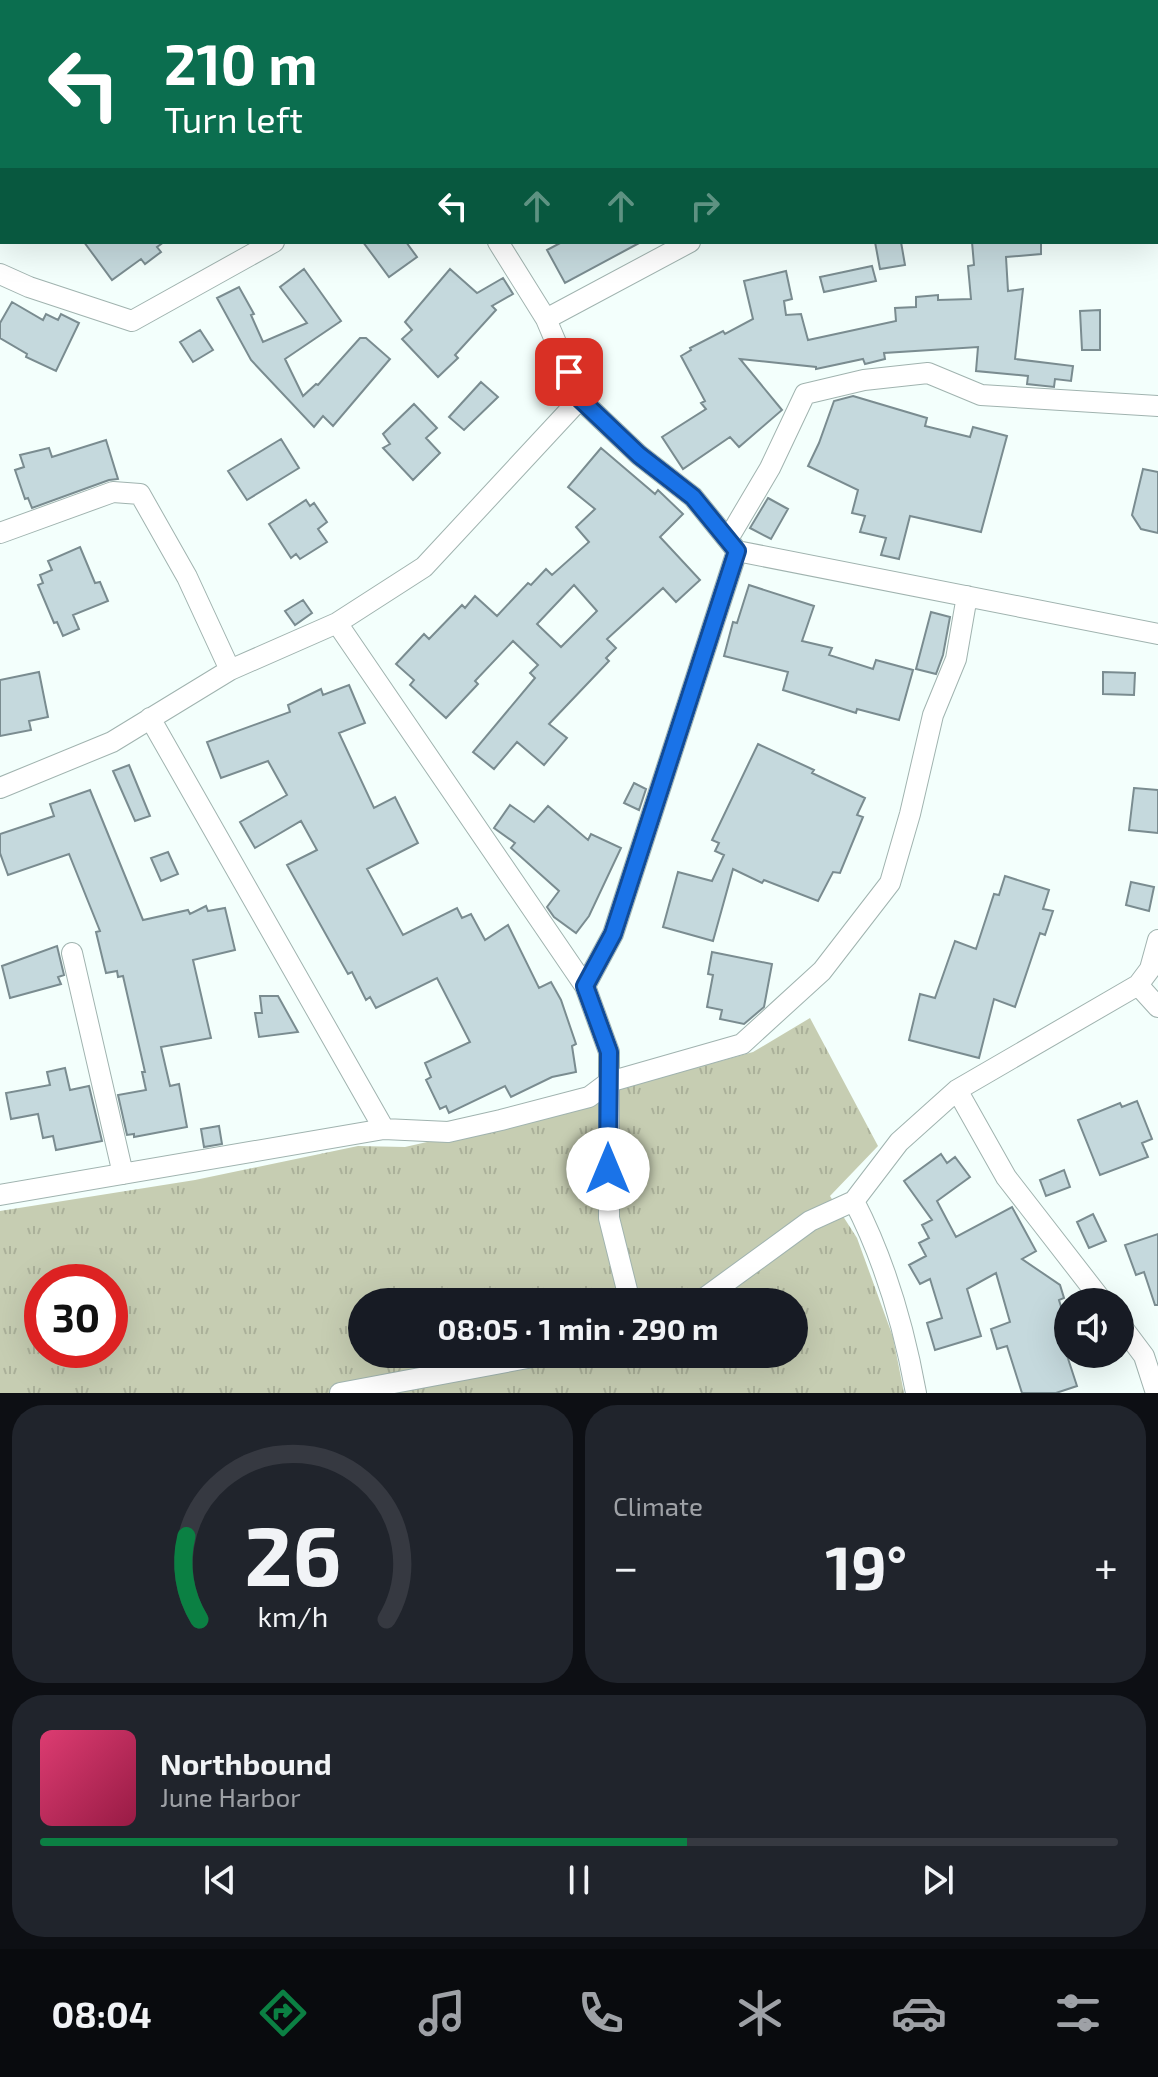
<!DOCTYPE html>
<html lang="en">
<head>
<meta charset="utf-8">
<style>
  :root { --surface:#171b24; --page:#20242c; --text:#f1f3f6; --muted:#9ea1a6; --line:#363941; --accent:#0b8043 }
  body { margin:0; font-family:"Exo 2",sans-serif; background:var(--page); color:var(--text); height:100vh; display:flex; flex-direction:column; font-size:30px; white-space:nowrap }
  * { box-sizing:border-box; margin:0 }
  p { font-size:26px; color:var(--muted) }
  .icon { flex:none; width:44px; height:44px; fill:none; stroke:currentColor; stroke-width:2; stroke-linecap:round; stroke-linejoin:round }
  .map { position:relative; height:1393px; overflow:hidden }
  .details { display:flex; flex-direction:column; gap:12px; padding:12px; background:#0d0f14; flex:1 }
  .details>* { flex:none }
  .hud { position:absolute; left:0px; top:0px; width:1158px; height:244px; box-shadow:0 8px 32px #0002; background:#0b6e4f; color:#fff; overflow:hidden }
  .buttons { position:absolute; left:1054px; top:1288px; display:grid; gap:16px }
  .buttons a { display:grid; place-items:center; width:80px; height:80px; border-radius:50%; background:var(--surface); box-shadow:0 8px 32px #0002; font-size:40px }
  .speed { position:absolute; left:24px; top:1264px; display:flex; gap:16px; font-size:40px; font-weight:700; text-align:center }
  .speed>* { display:grid; place-content:center; width:104px; height:104px; border-radius:50%; background:var(--surface); box-shadow:0 8px 32px #0002; line-height:1 }
  .speed .limit { border:12px solid #d22; background:#fff; color:#111 }
  .pin { position:absolute; display:grid; place-items:center; width:68px; height:68px; color:#fff; margin:-34px; border-radius:16px; box-shadow:0 4px 12px #0006 }
  .me { position:absolute; width:88px; margin:-44px; rotate:0deg; stroke-linejoin:round; filter:drop-shadow(0 0 6px #0008) }
  .turn { display:flex; align-items:center; gap:28px; height:168px; padding:0 32px; font-size:36px }
  .turn .icon { width:104px; height:104px; stroke-width:2.5 }
  .turn b { display:block; font-size:56px; line-height:68px }
  .lanes { display:flex; align-items:center; height:76px; padding:0 32px; background:#0003; justify-content:center; gap:40px; direction:ltr }
  .lanes .off { opacity:.35 }
  .big { font-size:60px; font-weight:700; line-height:1.1 }
  .details .tile { flex:1; display:flex; flex-direction:column; justify-content:center; gap:12px; min-width:0; padding:0 28px; border-radius:32px; background:var(--page) }
  .details .dial { align-items:center; gap:0 }
  .dial svg { height:208px; overflow:visible; fill:none; stroke:var(--line); stroke-width:7; stroke-linecap:round; text-anchor:middle }
  .dial text { fill:var(--text); stroke:none }
  .song { display:flex; align-items:center; gap:24px }
  .cover { width:96px; height:96px; border-radius:12px; background:linear-gradient(135deg,hsl(340 70% 55%),hsl(340 70% 35%)) }
  .played { height:8px; border-radius:4px; background:linear-gradient(90deg,var(--accent) 60%,var(--line) 60%) }
  .keys { display:flex; justify-content:space-around; direction:ltr }
  .heat { display:flex; justify-content:space-between; align-items:center; font-size:44px; direction:ltr }
  .details .tiles { flex:1; display:grid; gap:12px; grid-template-columns:1fr 1fr }
  .tile:last-child { grid-column:span 2 }
  .trip { position:absolute; left:348px; top:1288px; width:460px; height:80px; border-radius:40px; background:var(--surface); box-shadow:0 8px 32px #0002; font-weight:700; line-height:80px; text-align:center }
  .dock { display:flex; height:128px; justify-content:space-around; align-items:center; background:#090b0e; color:var(--muted) }
  .dock .icon { width:56px; height:56px }
  .dock .on { color:var(--accent) }
  .dock b { font-size:36px; color:var(--text) }
  .map>svg:first-child { display:block }
</style>
</head>
<body>
<div class="map">
<svg width="1158" height="1393" viewBox="0 0 1158 1393">
  <defs>
    <pattern id="grass-tufts" width="24" height="20" patternUnits="userSpaceOnUse" patternTransform="scale(2)"><rect width="24" height="20" fill="#c6cdb2"/><path d="M3 7l-1-3M5 7V3M7 7l1-3M15 17l-1-3M17 17v-4M19 17l1-3" fill="none" stroke="#aab099"/></pattern>
  </defs>
  <rect width="100%" height="100%" fill="#f3fffc"/>
  <path fill="url(#grass-tufts)" fill-rule="evenodd" d="M810 1018 878 1146 830 1196 857 1238 893 1337 904 1393H0V1211L195 1180 358 1146 405 1147 573 1109 619 1089 753 1052ZM42 1282H110V1350H42ZM362 1302H794V1354H362Z"/>
  <path fill="#c5d9dd" stroke="#7a8c90" stroke-width="2" fill-rule="evenodd" d="M84 242H164L157 247 161 252 145 264 141 259 112 280Z
    M363 242H406L417 257 389 277Z
    M562 242H641L565 283 547 250Z
    M875 242H901L905 265 880 269Z
    M972 242H1041V254L1006 257 1008 291 1023 289 1015 359 1073 366 1071 381 1055 379 1054 387 1027 384 1028 376 976 371 978 347 884 353 885 359 865 364 863 359 816 369V367L740 359 782 410 739 447 730 437 683 469 662 437 706 409 701 403 705 401 681 356 691 350 690 348 723 331 725 334 753 319 744 281 786 271 792 299 784 301 786 315 801 314 808 340 896 321 895 308 916 307V297L938 295V300L971 299 968 266 974 265Z
    M872 266 876 281 824 292 820 277Z
    M304 269 341 321 285 359 303 396 316 384 318 385 360 338H366L390 359 333 426 323 416 314 427 251 360 217 298 239 287 254 314 251 315 263 342 307 323 280 287Z
    M450 269 477 293 503 278 513 294 492 306 496 310 455 355 458 358 438 377 402 339 412 330 405 322Z
    M12 302 43 320 46 314 58 320 61 314 79 323 56 371 26 357 27 354 0 338V323Z
    M1100 310V350H1082L1080 311Z
    M200 330 213 350 193 362 180 342Z
    M481 382 498 397 464 430 449 417Z
    M853 396 927 418 925 426 970 437 973 427 1007 436 981 532 910 516 899 559 881 555 886 538 860 532 865 516 852 513 858 490 808 466 819 443 834 401Z
    M414 404 437 428 426 438 440 453 413 480 383 448 390 444 383 434Z
    M281 439 299 468 247 500 228 471Z
    M106 440 118 479 109 480 32 508 28 498 25 499 15 470 24 467 20 455 49 448 52 457Z
    M601 448 655 494 658 490 683 514 660 537 700 580 676 602 663 588 607 639 616 648 606 658 609 661 549 724 567 738 544 765 517 742 494 769 473 752 535 678 530 673 538 665 513 641 475 681 478 684 446 718 410 685 414 680 396 664 424 634 429 639 462 605 465 608 475 596 497 616 528 583 531 585 546 569 552 575 589 542 576 527 595 509 568 487ZM574 585 597 611 561 647 537 624Z
    M1143 469 1158 472V533L1141 529 1132 515Z
    M768 498 788 509 771 539 750 528Z
    M306 500 310 506 314 503 327 522 318 529 327 542 300 559 296 554 291 558 269 524Z
    M80 547 95 583 100 582 108 601 73 615 79 629 63 636 57 622 54 623 38 585 43 583 40 575 52 570 48 561Z
    M749 585 814 606 802 641 832 648 829 655 873 669 876 660 913 670 899 720 857 709 856 713 783 690 788 672 724 656 733 622 737 623Z
    M303 600 312 613 295 625 285 611Z
    M931 612 950 617 943 655 936 674 916 669Z
    M39 672 48 717 29 721 31 730 0 736V680Z
    M1103 672 1135 673 1134 695 1103 694Z
    M349 685 365 723 339 733 374 808 395 797 418 843 367 869 403 935 457 908 462 918 471 914 485 940 508 925 539 988 551 982 561 1000 576 1044 572 1046 576 1072 552 1077 511 1097 505 1086 449 1113 446 1106 440 1109 426 1080 431 1077 425 1063 470 1042 437 978 376 1008 370 997 366 1000 352 972 348 974 287 865 317 850 301 821 255 848 240 822 287 795 268 761 221 778 207 742 290 712 288 705 321 689 323 695Z
    M758 744 814 770 812 773 865 798 857 815 863 817 840 873 833 872 818 901 764 880 762 883 733 869 713 941 663 927 678 872 712 881 724 855 715 851 719 843 712 840Z
    M129 765 150 816 135 821 113 771Z
    M634 783 646 789 639 810 624 803Z
    M1134 788 1158 790V833L1129 830Z
    M90 790 143 920 188 910 190 914 206 906 208 911 225 908 235 950 193 960 211 1038 161 1047 170 1086 179 1084 187 1127 134 1137V1134L127 1135 118 1095 146 1090 142 1072H145L123 976 118 977 117 971 106 973 96 932 100 931 69 854 8 875 0 853V834L54 816 50 804Z
    M510 805 534 822 548 806 588 840 591 834 621 848 589 916 576 933 554 917 547 907 559 891 511 848 515 843 494 828Z
    M168 852 178 874 161 881 151 858Z
    M1005 876 1049 890 1043 909 1053 911 1045 935 1040 933 1015 1007 994 999 979 1058 909 1040 920 994 935 998 955 941 976 949 994 894 999 895Z
    M1131 882 1154 887 1149 911 1126 905Z
    M57 946 64 975 58 977 61 984 10 998 2 966Z
    M712 952 772 964 764 1007 744 1024 720 1019 722 1010 707 1007 713 975 708 974Z
    M260 996H278L298 1032 259 1037 255 1013H262Z
    M65 1068 70 1090 89 1086 102 1141 56 1150 53 1136 43 1138 38 1114 11 1119 6 1093 50 1085 47 1072Z
    M1137 1101 1152 1139 1142 1143 1148 1157 1100 1175 1078 1120 1120 1103 1122 1107Z
    M219 1126 222 1144 204 1147 201 1129Z
    M941 1154 947 1163 955 1157 970 1177 937 1201 956 1237 1012 1207 1036 1251 1022 1259 1060 1285 1064 1298 1059 1300 1067 1326 1058 1328 1077 1386 1056 1393H1022L1007 1346 997 1349 991 1329 1010 1322 996 1273 967 1289 981 1336 935 1350 927 1323 942 1318 930 1279 920 1284 909 1265 926 1256 919 1243 929 1238 922 1225 932 1220 904 1181Z
    M1064 1170 1070 1187 1046 1196 1040 1180Z
    M1093 1214 1106 1241 1089 1248 1077 1222Z
    M1158 1234V1305H1155L1144 1272 1136 1275 1125 1245Z"/>
  <g fill="none" stroke-linecap="round" stroke-linejoin="round">
    <g stroke="#a0b3af" stroke-width="22">
      <path id="minor" d="M67 0 70 2
        M250 2 253 0
        M707 2 711 0
        M1156 67 1158 66
        M498 242 546 319 580 399 639 455 693 497 737 551 1158 634
        M0 274 29 287 132 321 274 242
        M546 319 690 242
        M0 533 113 492 140 494 187 577 230 670
        M728 539 770 468 805 394 864 380 928 373 981 395 1158 406
        M337 623 585 986
        M150 718 384 1129
        M0 788 112 742 230 670 337 623 424 567 580 399
        M72 953 123 1174
        M1138 985 1158 1007
        M957 1090 1006 1177 1103 1302
        M0 1195 384 1129 448 1132 501 1120 589 1097 609 1082 742 1044 822 971 890 883 910 814 933 715 956 659 967 596
        M854 1201C885 1261 904 1327 916 1393
        M630 1302 609 1218V1052L585 986 613 934 737 551
        M699 1302 810 1221 854 1201 899 1142 957 1090 1138 985 1150 969 1158 940
        M1120 1324 1144 1356 1156 1393
        M340 1393 549 1354"/>
    </g>
    <use href="#minor" stroke="#fff" stroke-width="20"/>
  </g>
  <g fill="none" stroke-linecap="round" stroke-linejoin="round">
    <g stroke="#114b97" stroke-width="20">
      <path id="route" d="M569 372 580 399 639 455 693 497 737 551 613 934 585 986 609 1052 608 1169"/>
    </g>
    <use href="#route" stroke="#1a73e8" stroke-width="14"/>
  </g>
</svg>
<div class="buttons">
<a><svg class="icon" aria-label="sound" viewBox="0 0 24 24"><path d="M4 9h4l5-4v14l-5-4H4zM17 9q2 3 0 6"/></svg></a>
</div>
<div class="speed"><div class="limit">30</div></div>
<div class="pin" style="left:569px;top:372px;background:#d93025"><svg class="icon" aria-label="arrive" viewBox="0 0 24 24"><path d="M6 21V4h12l-3 4 3 4H6"/></svg></div>
<svg class="me" style="left:608px;top:1169px" viewBox="-20 -20 40 40"><circle r="19" fill="#fff"/><path d="M0-13L10 11 0 6-10 11z" fill="#1a73e8"/></svg>
<div class="trip">08:05 · 1 min · 290 m</div>
<div class="hud">
<div class="turn"><svg class="icon" aria-label="left" viewBox="0 0 24 24"><path d="M17 20v-9H6M10 6l-5 5 5 5"/></svg><div><b>210 m</b>Turn left</div></div>
<div class="lanes"><svg class="icon" aria-label="left" viewBox="0 0 24 24"><path d="M17 20v-9H6M10 6l-5 5 5 5"/></svg><svg class="icon off" aria-label="ahead" viewBox="0 0 24 24"><path d="M12 20V5M6 11l6-6 6 6"/></svg><svg class="icon off" aria-label="ahead" viewBox="0 0 24 24"><path d="M12 20V5M6 11l6-6 6 6"/></svg><svg class="icon off" aria-label="right" viewBox="0 0 24 24"><path d="M7 20v-9h11M14 6l5 5-5 5"/></svg></div>
</div>
</div>
<section class="details">
<div class="tiles">
<div class="tile dial"><svg viewBox="0 0 100 80">
<path d="M14 69A42 42 0 1 1 86 69"/>
<path d="M14 69A42 42 0 0 1 9 37" stroke="#0b8043"/>
<text x="50" y="56" font-size="32" font-weight="700">26</text>
<text x="50" y="72" font-size="11">km/h</text>
</svg></div>
<div class="tile"><p>Climate</p>
<div class="heat"><a>−</a><b class="big">19°</b><a>+</a></div>
</div>
<div class="tile">
<div class="song"><i class="cover"></i><div><b>Northbound</b><p>June Harbor</p></div></div>
<div class="played"></div>
<div class="keys"><svg class="icon" aria-label="previous" viewBox="0 0 24 24"><path d="M18 5L8 12l10 7zM5 5v14"/></svg><svg class="icon" aria-label="pause" viewBox="0 0 24 24"><path d="M8 5v14M16 5v14"/></svg><svg class="icon" aria-label="next" viewBox="0 0 24 24"><path d="M6 5l10 7-10 7zM19 5v14"/></svg></div>
</div>
</div>
</section>
<nav class="dock">
<b>08:04</b>
<svg class="icon on" aria-label="directions" viewBox="0 0 24 24"><path d="M12 3l9 9-9 9-9-9zM9 14v-3h6M13 9l2 2-2 2"/></svg>
<svg class="icon" aria-label="music" viewBox="0 0 24 24"><path d="M9 18V5l10-2v13"/><circle cx="6" cy="18" r="3"/><circle cx="16" cy="16" r="3"/></svg>
<svg class="icon" aria-label="phone" viewBox="0 0 24 24"><path d="M5 4h4l2 5-3 2q2 4 5 5l2-3 5 2v4C11 20 4 13 5 4z"/></svg>
<svg class="icon" aria-label="climate" viewBox="0 0 24 24"><path d="M12 3v18M4 7l16 10M4 17L20 7"/></svg>
<svg class="icon" aria-label="car" viewBox="0 0 24 24"><path d="M5 17H2v-5l4-1 3-4h7l3 4 3 1v5h-3M9 17h6M6 11h13"/><circle cx="7" cy="17" r="2"/><circle cx="17" cy="17" r="2"/></svg>
<svg class="icon" aria-label="filters" viewBox="0 0 24 24"><path d="M4 7h16M4 17h16"/><circle cx="9" cy="7" r="2"/><circle cx="15" cy="17" r="2"/></svg>
</nav>
</body>
</html>
